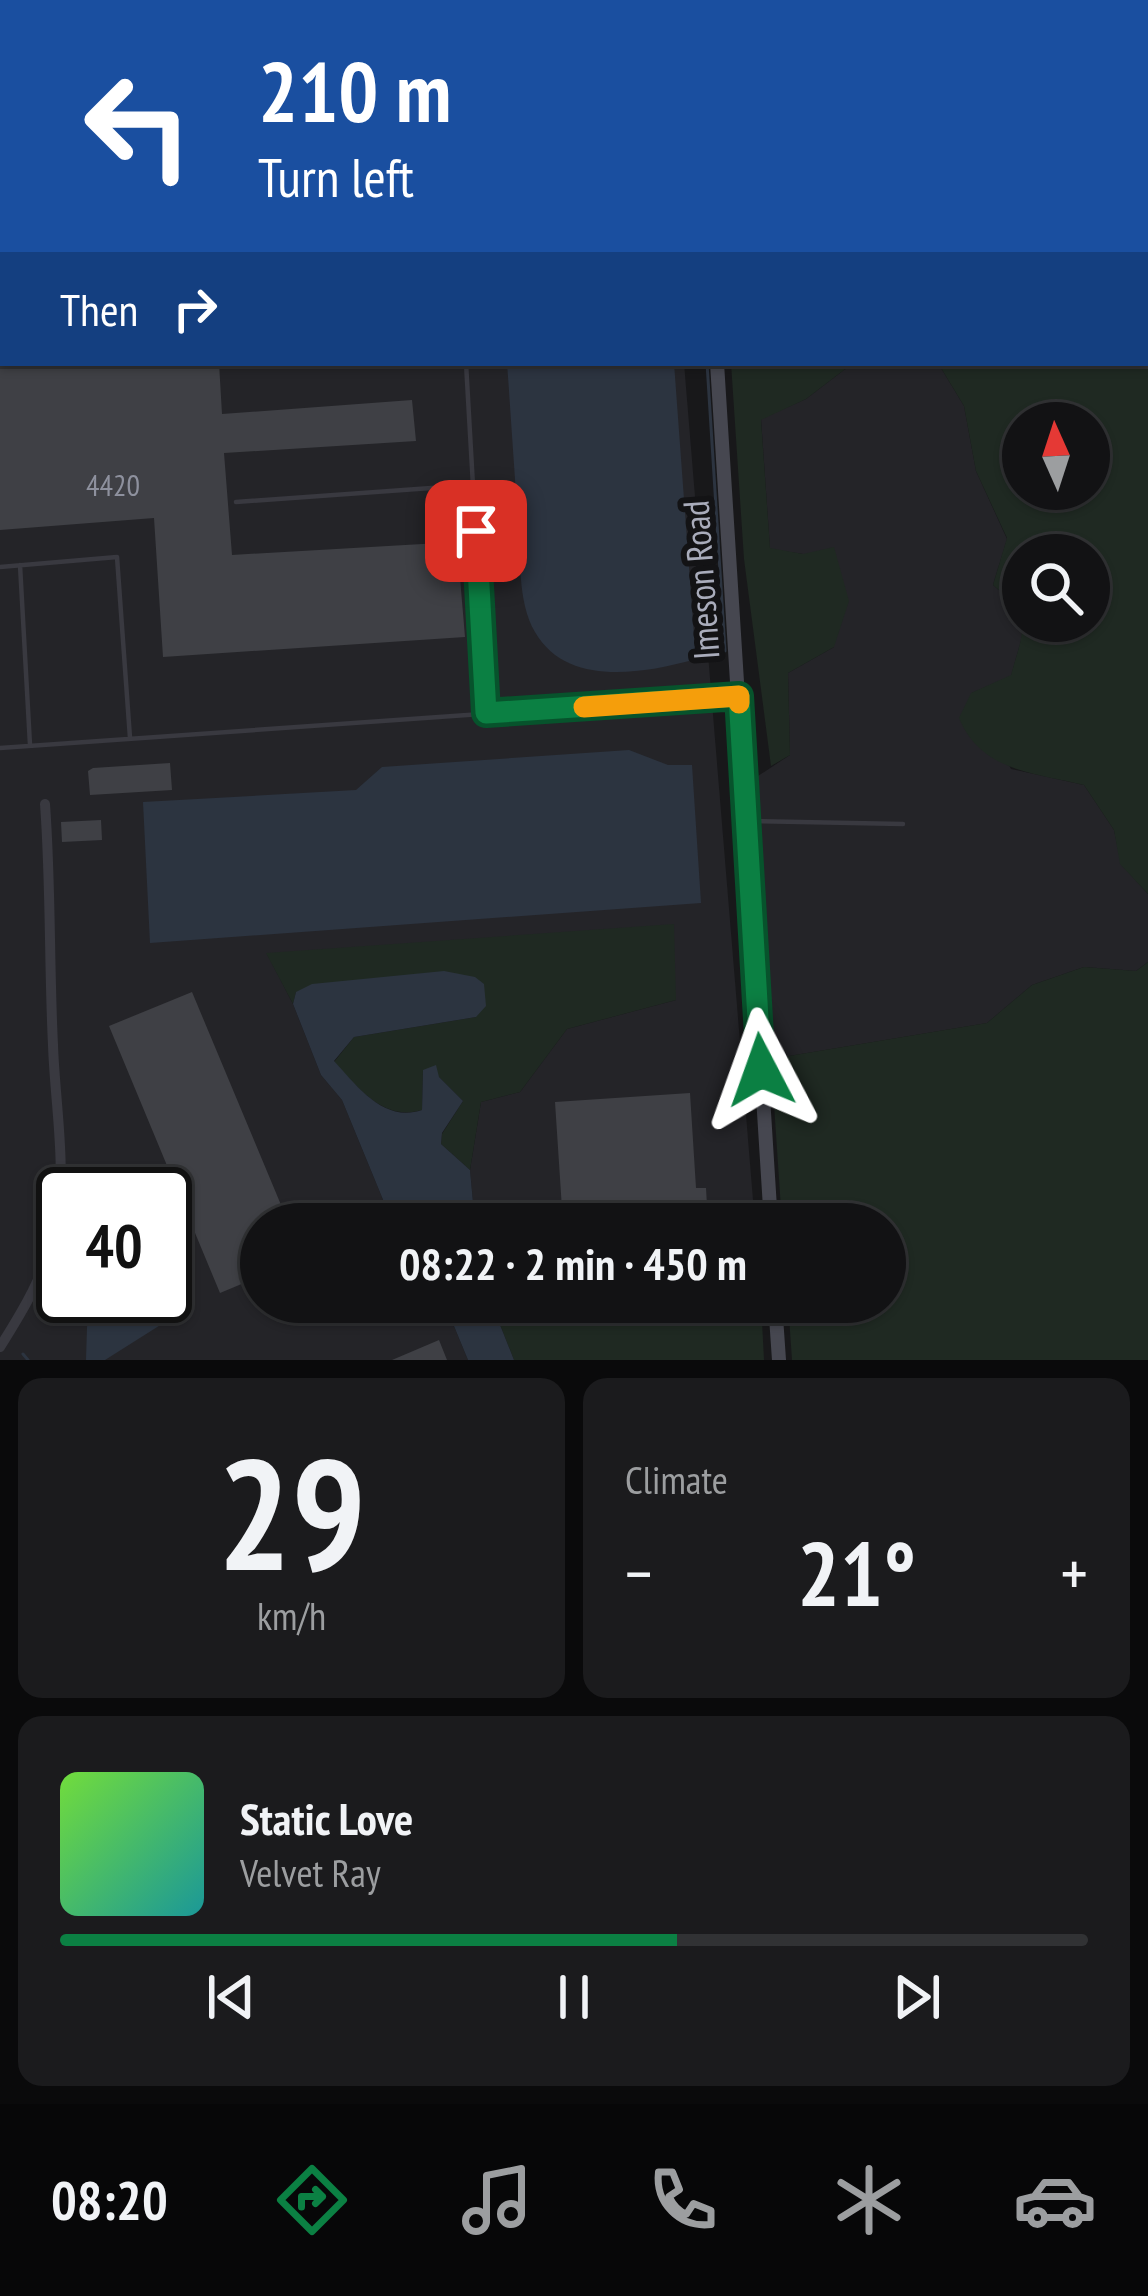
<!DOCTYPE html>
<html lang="en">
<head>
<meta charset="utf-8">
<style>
  :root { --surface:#121214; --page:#1b1b1d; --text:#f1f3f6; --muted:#9c9ea0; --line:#313234; --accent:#0b8043 }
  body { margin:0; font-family:"PT Sans Narrow",sans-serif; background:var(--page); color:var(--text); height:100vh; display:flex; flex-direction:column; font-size:45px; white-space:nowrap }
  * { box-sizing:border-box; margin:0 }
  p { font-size:39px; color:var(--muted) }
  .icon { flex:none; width:66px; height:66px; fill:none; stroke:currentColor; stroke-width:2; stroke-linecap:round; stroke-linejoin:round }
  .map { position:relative; height:1360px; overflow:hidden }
  .panel { display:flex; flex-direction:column; gap:18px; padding:18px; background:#0a0a0b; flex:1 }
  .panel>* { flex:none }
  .guide { position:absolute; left:0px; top:0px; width:1149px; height:366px; box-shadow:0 3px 9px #0004,0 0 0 3px var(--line); background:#1a4fa0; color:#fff; overflow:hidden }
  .needle { width:78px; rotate:357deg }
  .buttons { position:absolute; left:1002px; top:402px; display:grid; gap:24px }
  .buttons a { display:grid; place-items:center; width:108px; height:108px; border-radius:50%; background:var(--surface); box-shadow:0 3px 9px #0004,0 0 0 3px var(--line); font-size:60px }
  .speed { position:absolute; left:36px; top:1167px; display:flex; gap:24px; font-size:60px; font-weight:700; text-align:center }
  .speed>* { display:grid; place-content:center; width:156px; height:156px; border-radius:50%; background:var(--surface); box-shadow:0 3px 9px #0004,0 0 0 3px var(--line); line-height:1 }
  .speed .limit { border:6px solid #111; border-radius:18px; background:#fff; color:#111 }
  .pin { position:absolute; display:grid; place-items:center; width:102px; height:102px; color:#fff; margin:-51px; border-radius:24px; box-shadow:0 6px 18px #0006 }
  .me { position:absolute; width:132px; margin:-66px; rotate:356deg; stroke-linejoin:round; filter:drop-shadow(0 0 9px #0008) }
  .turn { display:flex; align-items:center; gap:42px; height:252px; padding:0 60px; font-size:54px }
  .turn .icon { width:156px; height:156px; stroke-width:2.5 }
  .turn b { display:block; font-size:84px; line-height:102px }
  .then { display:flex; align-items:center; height:114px; padding:0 60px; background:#0003; gap:24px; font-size:45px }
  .big { font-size:90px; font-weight:700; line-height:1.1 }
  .panel .tile { flex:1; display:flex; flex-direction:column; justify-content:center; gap:18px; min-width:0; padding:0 42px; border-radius:24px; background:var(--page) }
  .panel .dial { align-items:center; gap:0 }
  .dial b { font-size:156px; line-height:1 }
  .song { display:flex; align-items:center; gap:36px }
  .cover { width:144px; height:144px; border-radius:18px; background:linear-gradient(135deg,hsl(100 70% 55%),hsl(180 70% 35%)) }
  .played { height:12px; border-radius:6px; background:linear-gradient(90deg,var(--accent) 60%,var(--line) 60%) }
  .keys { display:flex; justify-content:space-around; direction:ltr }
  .heat { display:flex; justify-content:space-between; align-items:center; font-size:66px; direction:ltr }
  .panel .tiles { flex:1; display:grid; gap:18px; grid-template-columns:1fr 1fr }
  .tile:last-child { grid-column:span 2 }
  .trip { position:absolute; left:240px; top:1203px; width:666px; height:120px; border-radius:60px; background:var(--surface); box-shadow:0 3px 9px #0004,0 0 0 3px var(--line); font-weight:700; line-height:120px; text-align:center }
  .menu { display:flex; height:192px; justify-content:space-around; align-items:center; background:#070708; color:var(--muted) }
  .menu .icon { width:84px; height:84px }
  .menu .on { color:var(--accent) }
  .menu b { font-size:54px; color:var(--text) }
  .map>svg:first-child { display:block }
</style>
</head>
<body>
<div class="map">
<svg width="1148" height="1360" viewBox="0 0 1148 1360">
  <rect width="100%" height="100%" fill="#18181a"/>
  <path fill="#242428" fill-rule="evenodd" d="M0 0 92 3H3V363H684L755 1224H475L470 1170 481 1102 520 1092 567 1029 676 1000 267 954 293 1004 321 1075 342 1100 393 1224H261V1302H444L468 1360H0ZM63 1194H165V1296H63Z
    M853 363H938L964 406 976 471 1007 539 993 585 1017 605 1024 630 1011 676 972 693 1011 769 1084 785 1114 830 1121 864 1148 894V962L1136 971 1084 967 1032 985 987 1023 771 1059 755 778 790 755 788 673 834 647 803 554 770 549 761 419 806 399Z"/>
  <path fill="#1f2922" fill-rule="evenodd" d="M83 0H598L599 3H92Z
    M1146 275 1148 277V894L1120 864 1114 830 1084 785C1033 773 981 771 959 718L971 693 1011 675C1024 629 1033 619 993 585L1007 538 976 471 964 406 938 363H1146ZM1089 423V489H1023V423ZM1023 555H1089V621H1023Z
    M731 363H853L806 399 761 420 770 548 803 554 834 547 849 601 834 647 788 673 790 755 771 766 744 559Z
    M674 924 676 1000 567 1029 520 1092 481 1102 470 1170 441 1144 442 1134 463 1101 439 1077 423 1070 422 1110C383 1122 358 1087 334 1062L354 1037 476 1017 296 992 293 1004 266 953Z
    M1148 962V1360H792L788 1302H885V1224H782L771 1059 987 1023 1032 985 1084 967 1136 971Z
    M491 1302H761L764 1360H514Z"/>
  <path fill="#2c3440" d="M507 363H674L695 649 689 661C639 674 566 686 535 632 517 602 521 555 518 522 514 469 511 416 507 363Z
    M629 750 668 765H692L701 903 150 943 143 802 356 790 382 767Z
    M444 971 475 977 484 984 486 1006 476 1017 354 1037 334 1061C358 1087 384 1123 422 1110L423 1070 436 1065 439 1077 463 1101 442 1133 441 1144 470 1170 475 1224H393L342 1100 321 1075 293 1004 296 992 312 984Z
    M88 1296H152L162 1324 105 1360H86Z
    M444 1302H491L514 1360H468Z"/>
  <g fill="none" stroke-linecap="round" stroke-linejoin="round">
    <path stroke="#2c3440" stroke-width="3" d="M683 0 684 3
      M707 363 725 651
      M23 1354 28 1360"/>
  </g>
  <path fill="#3f4045" d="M43 363H219L222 414 412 400 416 441 224 453 232 555 457 542 465 637 163 657 154 518 0 530V366Z
    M170 763 172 790 90 795 88 771 93 768Z
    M101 820 102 840 62 842 61 822Z
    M192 992 289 1224H261V1276L220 1293 109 1026Z
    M690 1093 696 1188H706L708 1224H563L555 1102Z
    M439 1340 447 1360H392Z"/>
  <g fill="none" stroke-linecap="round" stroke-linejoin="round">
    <path stroke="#393940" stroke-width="4.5" d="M0 28 3 29
      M0 142H3
      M0 243 3 294
      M0 319H3
      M466 363 486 714
      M236 502 473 485
      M20 565 30 745
      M0 567 117 557 130 738
      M0 748 736 696
      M747 821 903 824"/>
    <path stroke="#393940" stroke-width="10" d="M0 1347C24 1309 45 1274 55 1230 68 1171 55 1106 53 1045 49 965 51 885 45 804"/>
    <path stroke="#464750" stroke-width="14" d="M694 0V3
      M717 363 771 1224
      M775 1302 779 1360"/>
    <path stroke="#4b4c55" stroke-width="3" stroke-dasharray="15 12" stroke-linecap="butt" d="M859 0 863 3
      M1146 260 1148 263"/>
  </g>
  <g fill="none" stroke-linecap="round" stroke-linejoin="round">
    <g stroke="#07532c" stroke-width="30">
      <path id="route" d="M476 531 486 713 739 696 761 1070"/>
    </g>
    <use href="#route" stroke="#0b8043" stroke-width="21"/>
    <path stroke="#f59e0b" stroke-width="21" d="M584 707 739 696V703"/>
  </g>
  <g text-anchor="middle" stroke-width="12" stroke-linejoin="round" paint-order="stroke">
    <g font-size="30" fill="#8e919e">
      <text x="113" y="496">4420</text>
    </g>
    <g font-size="36" fill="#a9acbb" stroke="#131315">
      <text transform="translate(701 580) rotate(-94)" y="13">Imeson Road</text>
    </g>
  </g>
</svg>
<div class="buttons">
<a><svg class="needle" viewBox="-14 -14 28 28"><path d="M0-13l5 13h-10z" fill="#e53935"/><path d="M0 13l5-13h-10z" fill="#9c9ea0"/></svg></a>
<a><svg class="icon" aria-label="search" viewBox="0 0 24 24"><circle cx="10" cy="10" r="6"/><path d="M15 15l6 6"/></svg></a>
</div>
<div class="speed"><div class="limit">40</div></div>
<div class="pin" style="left:476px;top:531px;background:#d93025"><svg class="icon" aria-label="arrive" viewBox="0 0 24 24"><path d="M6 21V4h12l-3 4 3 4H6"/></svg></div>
<svg class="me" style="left:761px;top:1070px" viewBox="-20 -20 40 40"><path d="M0-17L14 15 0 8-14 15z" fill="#0b8043" stroke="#fff" stroke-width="4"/></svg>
<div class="trip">08:22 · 2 min · 450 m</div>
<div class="guide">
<div class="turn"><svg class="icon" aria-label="left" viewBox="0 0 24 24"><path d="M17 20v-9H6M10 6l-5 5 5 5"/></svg><div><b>210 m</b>Turn left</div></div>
<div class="then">Then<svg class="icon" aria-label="right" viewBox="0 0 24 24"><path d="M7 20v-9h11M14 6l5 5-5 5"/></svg></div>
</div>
</div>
<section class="panel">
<div class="tiles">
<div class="tile dial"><b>29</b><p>km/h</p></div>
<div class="tile"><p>Climate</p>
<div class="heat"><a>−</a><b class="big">21°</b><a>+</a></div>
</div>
<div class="tile">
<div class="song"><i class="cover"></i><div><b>Static Love</b><p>Velvet Ray</p></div></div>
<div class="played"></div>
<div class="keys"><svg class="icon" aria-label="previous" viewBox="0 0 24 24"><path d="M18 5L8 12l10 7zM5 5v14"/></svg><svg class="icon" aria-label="pause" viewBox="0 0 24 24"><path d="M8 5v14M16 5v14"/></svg><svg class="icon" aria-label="next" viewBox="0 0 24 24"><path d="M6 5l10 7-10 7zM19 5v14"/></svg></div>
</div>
</div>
</section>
<nav class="menu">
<b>08:20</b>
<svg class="icon on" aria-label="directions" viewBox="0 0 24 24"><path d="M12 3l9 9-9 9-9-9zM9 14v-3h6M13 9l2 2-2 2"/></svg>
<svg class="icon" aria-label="music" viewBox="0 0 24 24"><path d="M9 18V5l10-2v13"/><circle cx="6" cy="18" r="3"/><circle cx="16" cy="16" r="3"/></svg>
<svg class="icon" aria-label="phone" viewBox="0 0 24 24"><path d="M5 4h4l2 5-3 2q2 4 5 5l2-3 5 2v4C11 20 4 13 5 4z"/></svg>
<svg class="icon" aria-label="climate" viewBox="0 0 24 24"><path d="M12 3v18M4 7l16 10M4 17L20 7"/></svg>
<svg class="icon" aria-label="car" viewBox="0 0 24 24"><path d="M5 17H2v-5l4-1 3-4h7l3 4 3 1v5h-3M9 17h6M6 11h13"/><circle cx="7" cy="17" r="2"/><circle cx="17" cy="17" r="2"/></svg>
</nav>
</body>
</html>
